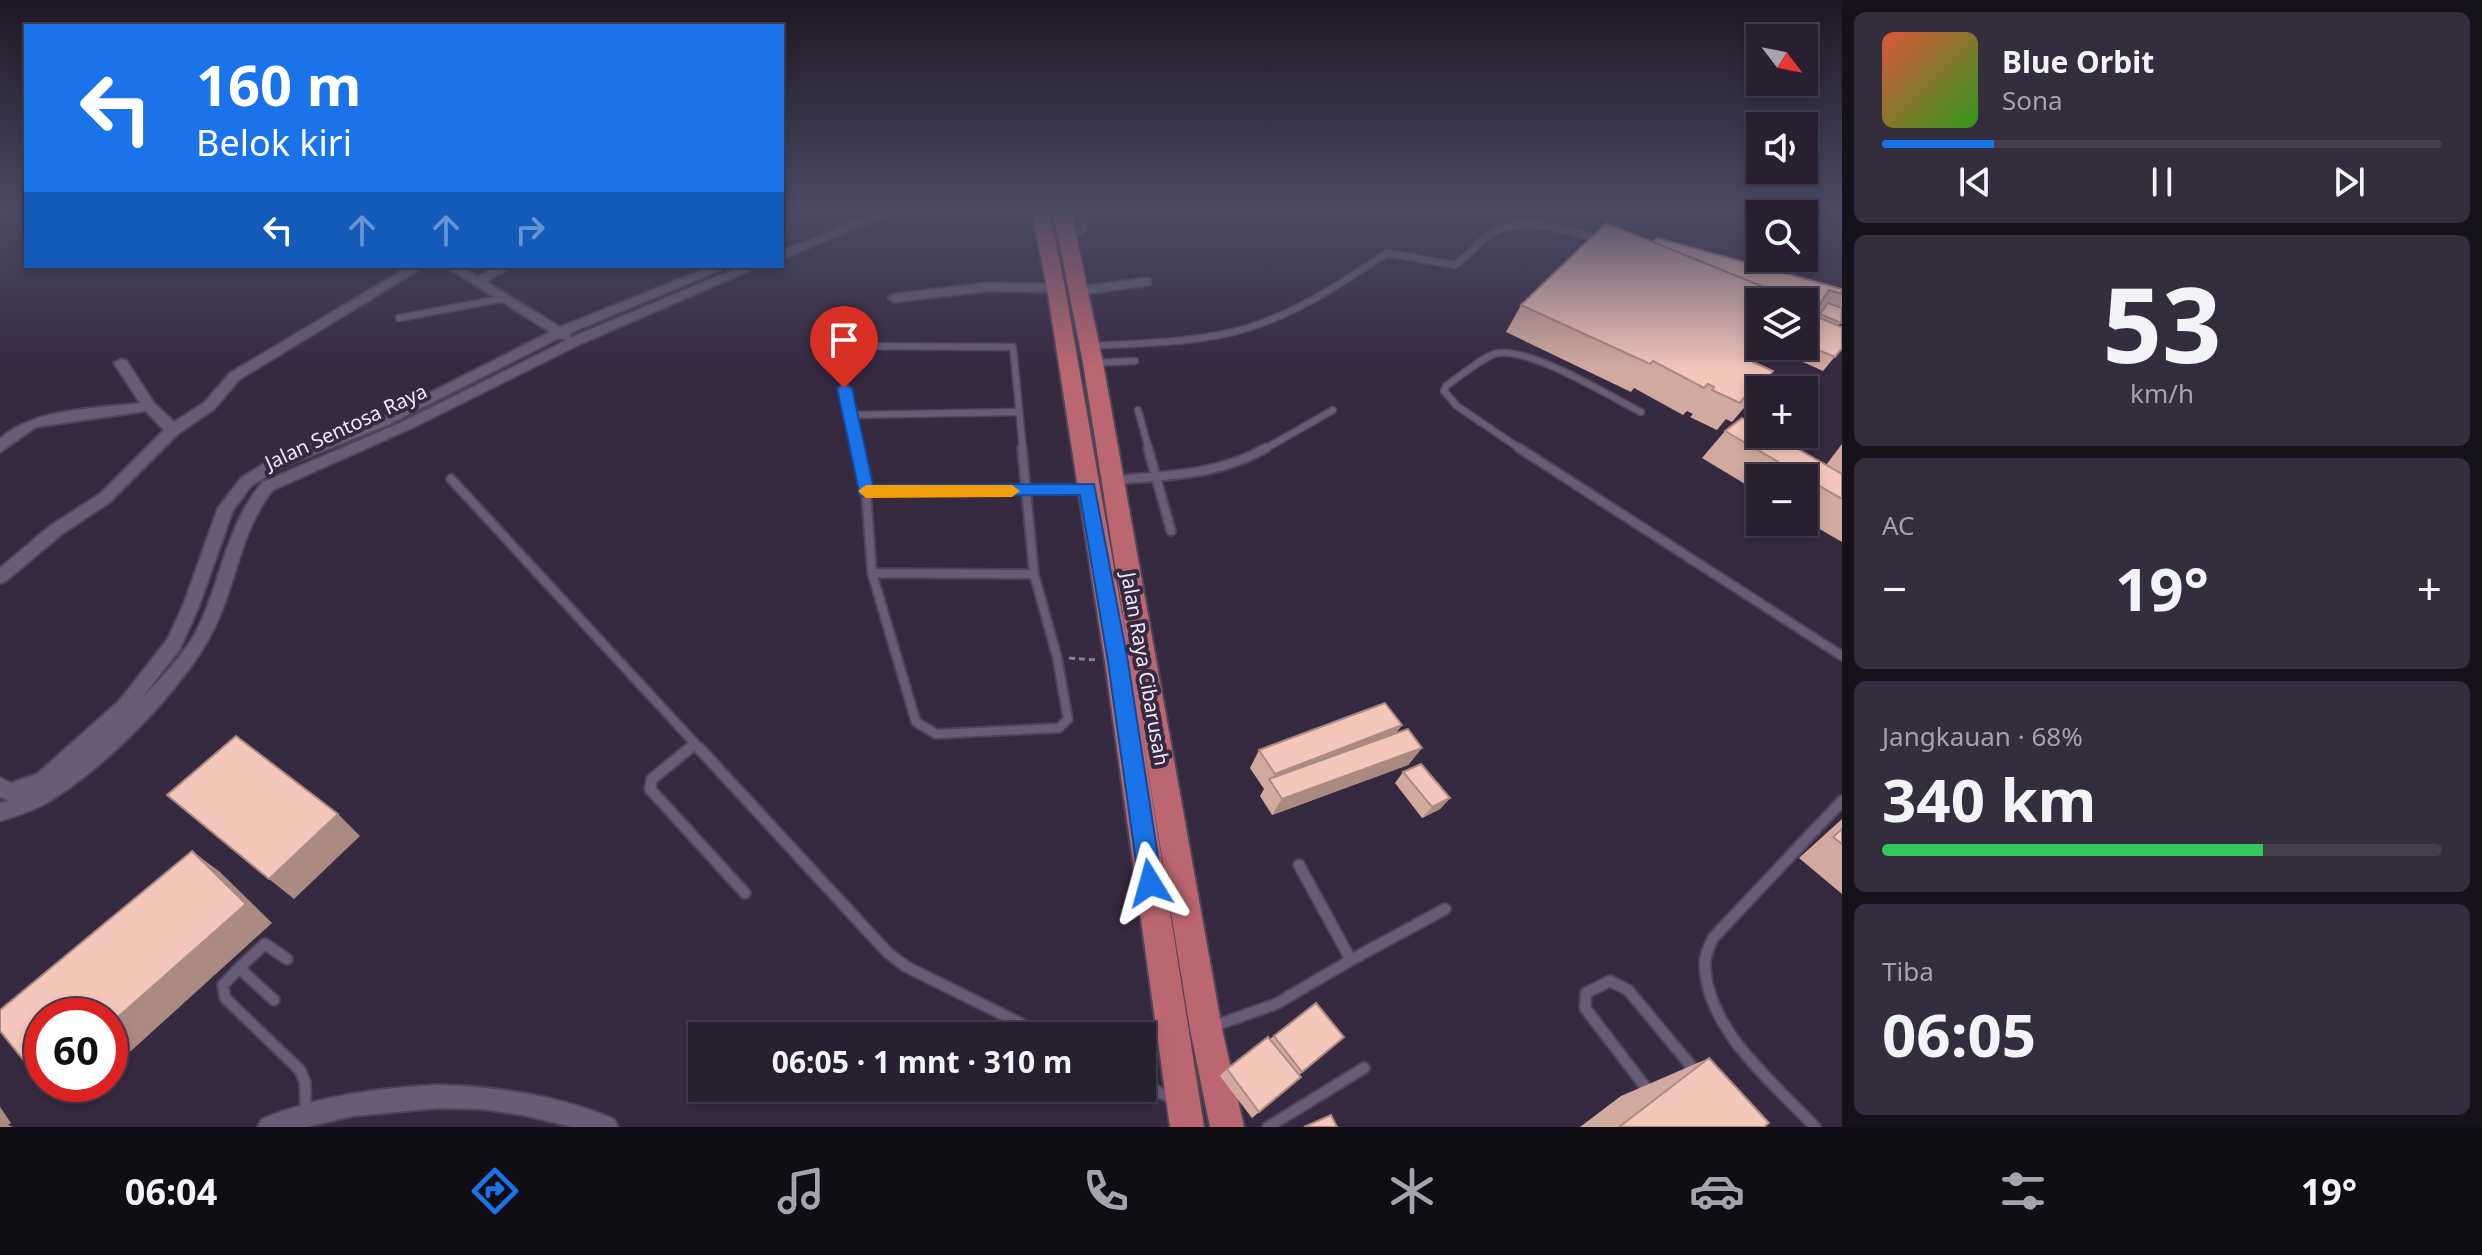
<!DOCTYPE html>
<html lang="id">
<head>
<meta charset="utf-8">
<style>
  :root { --surface:#282031; --page:#342d3d; --text:#f1f3f6; --muted:#a5a3ab; --line:#443e4d; --accent:#1a73e8 }
  body { margin:0; font-family:"Noto Sans",sans-serif; background:var(--page); color:var(--text); height:100vh; display:flex; flex-direction:column; font-size:30px; white-space:nowrap }
  * { box-sizing:border-box; margin:0 }
  p { font-size:26px; color:var(--muted) }
  .icon { flex:none; width:44px; height:44px; fill:none; stroke:currentColor; stroke-width:2; stroke-linecap:round; stroke-linejoin:round }
  .map { position:relative; flex:1; overflow:hidden }
  .panel { display:flex; flex-direction:column; gap:12px; padding:12px; background:#16121b; width:640px }
  .panel>* { flex:none }
  .top-card { position:absolute; left:24px; top:24px; width:760px; height:244px; border-radius:0px; box-shadow:0 4px 12px #0003,0 0 0 2px var(--line); background:#1a73e8; color:#fff; overflow:hidden }
  .needle { width:52px; rotate:122deg }
  .tools { position:absolute; left:1746px; top:24px; display:grid; gap:16px }
  .tools a { display:grid; place-items:center; width:72px; height:72px; border-radius:0px; background:var(--surface); box-shadow:0 4px 12px #0003,0 0 0 2px var(--line); font-size:40px }
  .speed { position:absolute; left:24px; top:998px; display:flex; gap:16px; font-size:40px; font-weight:700; text-align:center }
  .speed>* { display:grid; place-content:center; width:104px; height:104px; border-radius:50%; background:var(--surface); box-shadow:0 4px 12px #0003,0 0 0 2px var(--line); line-height:1 }
  .speed .limit { border:12px solid #d22; background:#fff; color:#111 }
  .pin { position:absolute; display:grid; place-items:center; width:68px; height:68px; color:#fff; margin:-82px -34px; border-radius:50% 50% 50% 0; rotate:-45deg; box-shadow:0 0 8px #0007 }
  .pin .icon { rotate:45deg }
  .me { position:absolute; width:88px; margin:-44px; rotate:352deg; stroke-linejoin:round; filter:drop-shadow(0 0 6px #0008) }
  .turn { display:flex; align-items:center; gap:28px; height:168px; padding:0 40px; font-size:36px }
  .turn .icon { width:104px; height:104px; stroke-width:2.5 }
  .turn b { display:block; font-size:56px; line-height:68px }
  .lanes { display:flex; align-items:center; height:76px; padding:0 40px; background:#0003; justify-content:center; gap:40px; direction:ltr }
  .lanes .off { opacity:.35 }
  .big { font-size:60px; font-weight:700; line-height:1.1 }
  .panel .tile { flex:1; display:flex; flex-direction:column; justify-content:center; gap:12px; min-width:0; padding:0 28px; border-radius:12px; background:var(--page) }
  .panel .dial { align-items:center; gap:0 }
  .dial b { font-size:104px; line-height:1 }
  .song { display:flex; align-items:center; gap:24px }
  .cover { width:96px; height:96px; border-radius:12px; background:linear-gradient(135deg,hsl(10 70% 55%),hsl(110 70% 35%)) }
  .played { height:8px; border-radius:4px; background:linear-gradient(90deg,var(--accent) 20%,var(--line) 20%) }
  .keys { display:flex; justify-content:space-around; direction:ltr }
  .heat { display:flex; justify-content:space-between; align-items:center; font-size:44px; direction:ltr }
  .charge { height:12px; border-radius:6px; background:linear-gradient(90deg,#34c759 68%,var(--line) 0) }
  .trip { position:absolute; left:688px; top:1022px; width:468px; height:80px; border-radius:0px; background:var(--surface); box-shadow:0 4px 12px #0003,0 0 0 2px var(--line); font-weight:700; line-height:80px; text-align:center }
  .tabs { display:flex; height:128px; justify-content:space-around; align-items:center; background:#100d14; color:var(--muted) }
  .tabs .icon { width:56px; height:56px }
  .tabs .current { color:var(--accent) }
  .tabs b { font-size:36px; color:var(--text) }
  main { display:flex; flex:1; min-height:0 }
  .map>svg:first-child { display:block }
</style>
</head>
<body>
<main>
<div class="map">
<svg width="1842" height="1127" viewBox="0 0 1842 1127">
  <rect width="100%" height="100%" fill="#362a41"/>
  <g fill="none" stroke-linecap="round" stroke-linejoin="round">
    <g stroke="#4f4559" stroke-width="9">
      <path id="service-far2" d="M1067 234 1080 232 1084 228 1083 211
        M399 318 506 298
        M1091 346C1138 343 1187 343 1233 332 1290 318 1339 285 1387 253L1455 265C1469 256 1479 240 1494 232 1524 216 1570 231 1600 240
        M1093 363 1135 361
        M1138 410 1149 450
        M850 415 1019 412
        M858 450 839 360 849 351 867 346 1013 347 1023 450
        M1263 450 1333 410
        M1522 450 1457 406 1444 391 1446 386C1458 378 1485 355 1498 353 1532 348 1609 396 1641 412"/>
    </g>
    <g stroke="#4f4559" stroke-width="12">
      <path id="service-far1" d="M857 448 866 491 872 573 916 722 936 734 1059 728 1068 719 1057 657 1034 574 1022 448
        M1148 448 1171 531
        M1519 448 1842 656
        M451 479 701 750
        M1114 480C1169 475 1217 476 1266 448
        M866 491 1088 489
        M872 573 1034 574
        M688 750 694 745"/>
    </g>
    <g stroke="#4f4559" stroke-width="14">
      <path id="service" d="M690 748 652 779 650 789 745 893
        M699 748 888 953 905 966 1046 1036
        M1351 960 1445 909
        M239 968 265 944 287 959
        M274 1000 239 968 223 985 225 998 300 1070 305 1082 306 1112
        M1211 1027 1276 1004 1351 960 1299 865
        M1142 1084 1175 1100
        M1650 1093 1585 1008 1586 993 1610 981 1628 990 1697 1073
        M1268 1127 1364 1068
        M1815 1127C1774 1083 1709 1032 1705 968 1704 957 1709 947 1713 938L1842 801"/>
    </g>
    <g stroke="#4f4559" stroke-width="4">
      <path id="minor" d="M881 211H897L782 259V251Z
        M410 266H425L240 379 214 409 178 434 110 502 62 534 6 581 0 583V568L50 526 100 494 164 430 146 411 36 427 0 452V439C33 408 96 409 140 403L114 363 121 359 126 360 154 403 174 422 204 403 230 373Z
        M445 266H460L478 277 497 266H512L486 282 560 327 710 267H718L720 270 570 333V338L743 266H760L578 345 412 428 273 490C243 526 237 576 219 618 193 680 112 761 56 797 38 809 20 815 0 821V803L9 801 0 797V778L11 783 37 774 119 701 167 640 183 606 218 508 241 478 268 461 378 419 550 332ZM559 338 567 340 402 422 263 482C226 524 222 581 197 630 184 655 162 677 142 698L180 649 199 606 233 510 251 486 278 469 388 425Z
        M1146 278 1150 279V285L1079 295 1073 291 1079 287Z
        M987 283 1056 284 1062 288 1056 292 987 291 894 302 888 298 894 294Z
        M438 1085C499 1087 557 1095 614 1119L618 1127H572L523 1115 481 1109 438 1108 353 1116 306 1127H258L262 1119C318 1096 378 1088 438 1085Z"/>
    </g>
    <g stroke="#4f4559" stroke-width="4">
      <path id="primary" d="M1032 211H1049L1065 288 1129 653 1083 363 1053 211H1071L1103 363 1222 1029 1244 1127H1210L1190 1029 1139 715 1204 1127H1170L1105 662 1047 288Z"/>
    </g>
    <path stroke="#887f92" stroke-width="3" stroke-dasharray="6 4" stroke-linecap="butt" d="M1069 658 1097 660"/>
    <use href="#service-far2" stroke="#695c76" stroke-width="6"/>
    <use href="#service-far1" stroke="#695c76" stroke-width="8"/>
    <use href="#service" stroke="#695c76" stroke-width="10"/>
    <use href="#minor" fill="#695c76" fill-rule="evenodd"/>
    <use href="#primary" fill="#bb6771" fill-rule="evenodd"/>
  </g>
  <path fill="#d2a99f" d="M1842 289V321L1838 326 1842 348 1823 371 1785 354 1791 346H1804V329L1819 313 1815 312 1804 325V302H1760L1753 362 1755 395 1732 422 1726 419 1717 430 1690 417 1693 414 1687 411 1683 415 1634 388 1631 392 1506 332 1521 305Z
    M1725 431 1826 465 1842 444V542L1804 520V478H1760V493L1702 458Z
    M1402 725 1396 733 1422 748 1408 765 1272 815 1260 796 1264 789 1250 768 1259 750Z
    M1403 772 1450 798 1440 809 1422 818 1395 783Z
    M1842 819V894L1799 858Z
    M1274 1036 1344 1037 1299 1075 1301 1077 1252 1118 1220 1076 1227 1069Z
    M1709 1058 1764 1127H1580L1621 1096Z"/>
  <path fill="#ab8a82" d="M1402 725 1389 743 1271 781 1275 774Z
    M1422 748 1408 765 1272 815 1282 799Z
    M1450 798 1440 809 1422 818 1432 807Z
    M338 814 360 836 294 899 269 879Z
    M192 851 220 872 272 923 110 1070V1024Z
    M44 1084H95L80 1097Z
    M0 1107 11 1123 8 1125 13 1127H0Z"/>
  <path fill="#f4c5b9" stroke="#ab8a82" stroke-width="2" d="M1606 223 1799 301 1760 302V346H1765L1753 362 1773 371 1755 395 1748 392 1740 403 1712 390 1714 387 1708 384 1704 388 1653 361 1650 364 1521 305Z
    M1657 238 1842 289V294L1829 290 1817 309 1804 304V302H1800L1653 242Z
    M1828 303 1842 308 1841 323 1820 314Z
    M1815 316 1842 327V348L1835 357 1804 344V330Z
    M1742 418 1760 428V434H1771L1842 474V499L1725 431Z
    M1385 703 1402 725 1275 774 1259 750Z
    M1408 729 1422 748 1282 799 1269 779Z
    M236 736 338 814 269 879 167 795Z
    M1421 764 1450 798 1432 807 1403 772Z
    M1842 829V844L1833 837Z
    M192 851 246 904 110 1024V1016H42V1083L0 1031V1010Z
    M1316 1003 1344 1037 1302 1072 1274 1036Z
    M1268 1037 1301 1077 1259 1112 1227 1069Z
    M1709 1058 1769 1123 1764 1127H1619Z
    M1331 1115 1337 1127H1304Z"/>
  <linearGradient id="sky" x2="0" y2="1"><stop stop-color="#1e1724"/><stop offset="0.57" stop-color="#4c4a65"/><stop offset="1" stop-color="#4c4a65" stop-opacity="0"/></linearGradient>
  <rect width="1842" height="369" fill="url(#sky)"/>
  <path fill="#1a73e8" stroke="#114b97" stroke-width="2" d="M844 383 852 388 873 485 1094 484 1128 662 1162 883 1158 891 1150 894 1142 891 1139 883 1108 662 1080 495 860 496 837 388Z"/>
  <path fill="#f59e0b" d="M866 485H1012L1020 491 1012 497 866 498 858 491Z"/>
  <g text-anchor="middle" stroke-width="8" stroke-linejoin="round" paint-order="stroke">
    <g font-size="20" fill="#efe8f7" stroke="#362a41">
      <text transform="translate(346 427) rotate(-25)" y="7">Jalan Sentosa Raya</text>
      <text transform="translate(1145 669) rotate(80)" y="7">Jalan Raya Cibarusah</text>
    </g>
  </g>
</svg>
<div class="tools">
<a><svg class="needle" viewBox="-14 -14 28 28"><path d="M0-13l5 13h-10z" fill="#e53935"/><path d="M0 13l5-13h-10z" fill="#a5a3ab"/></svg></a>
<a><svg class="icon" aria-label="sound" viewBox="0 0 24 24"><path d="M4 9h4l5-4v14l-5-4H4zM17 9q2 3 0 6"/></svg></a>
<a><svg class="icon" aria-label="search" viewBox="0 0 24 24"><circle cx="10" cy="10" r="6"/><path d="M15 15l6 6"/></svg></a>
<a><svg class="icon" aria-label="layers" viewBox="0 0 24 24"><path d="M12 4l9 5-9 5-9-5zM3 14l9 5 9-5"/></svg></a>
<a>+</a>
<a>−</a>
</div>
<div class="speed"><div class="limit">60</div></div>
<div class="pin" style="left:844px;top:388px;background:#d93025"><svg class="icon" aria-label="arrive" viewBox="0 0 24 24"><path d="M6 21V4h12l-3 4 3 4H6"/></svg></div>
<svg class="me" style="left:1150px;top:883px" viewBox="-20 -20 40 40"><path d="M0-17L14 15 0 8-14 15z" fill="#1a73e8" stroke="#fff" stroke-width="4"/></svg>
<div class="trip">06:05 · 1 mnt · 310 m</div>
<div class="top-card">
<div class="turn"><svg class="icon" aria-label="left" viewBox="0 0 24 24"><path d="M17 20v-9H6M10 6l-5 5 5 5"/></svg><div><b>160 m</b>Belok kiri</div></div>
<div class="lanes"><svg class="icon" aria-label="left" viewBox="0 0 24 24"><path d="M17 20v-9H6M10 6l-5 5 5 5"/></svg><svg class="icon off" aria-label="ahead" viewBox="0 0 24 24"><path d="M12 20V5M6 11l6-6 6 6"/></svg><svg class="icon off" aria-label="ahead" viewBox="0 0 24 24"><path d="M12 20V5M6 11l6-6 6 6"/></svg><svg class="icon off" aria-label="right" viewBox="0 0 24 24"><path d="M7 20v-9h11M14 6l5 5-5 5"/></svg></div>
</div>
</div>
<section class="panel">
<div class="tile">
<div class="song"><i class="cover"></i><div><b>Blue Orbit</b><p>Sona</p></div></div>
<div class="played"></div>
<div class="keys"><svg class="icon" aria-label="previous" viewBox="0 0 24 24"><path d="M18 5L8 12l10 7zM5 5v14"/></svg><svg class="icon" aria-label="pause" viewBox="0 0 24 24"><path d="M8 5v14M16 5v14"/></svg><svg class="icon" aria-label="next" viewBox="0 0 24 24"><path d="M6 5l10 7-10 7zM19 5v14"/></svg></div>
</div>
<div class="tile dial"><b>53</b><p>km/h</p></div>
<div class="tile"><p>AC</p>
<div class="heat"><a>−</a><b class="big">19°</b><a>+</a></div>
</div>
<div class="tile"><p>Jangkauan · 68%</p><b class="big">340 km</b><div class="charge"></div></div>
<div class="tile"><p>Tiba</p><b class="big">06:05</b></div>
</section>
</main>
<nav class="tabs">
<b>06:04</b>
<svg class="icon current" aria-label="directions" viewBox="0 0 24 24"><path d="M12 3l9 9-9 9-9-9zM9 14v-3h6M13 9l2 2-2 2"/></svg>
<svg class="icon" aria-label="music" viewBox="0 0 24 24"><path d="M9 18V5l10-2v13"/><circle cx="6" cy="18" r="3"/><circle cx="16" cy="16" r="3"/></svg>
<svg class="icon" aria-label="phone" viewBox="0 0 24 24"><path d="M5 4h4l2 5-3 2q2 4 5 5l2-3 5 2v4C11 20 4 13 5 4z"/></svg>
<svg class="icon" aria-label="climate" viewBox="0 0 24 24"><path d="M12 3v18M4 7l16 10M4 17L20 7"/></svg>
<svg class="icon" aria-label="car" viewBox="0 0 24 24"><path d="M5 17H2v-5l4-1 3-4h7l3 4 3 1v5h-3M9 17h6M6 11h13"/><circle cx="7" cy="17" r="2"/><circle cx="17" cy="17" r="2"/></svg>
<svg class="icon" aria-label="filters" viewBox="0 0 24 24"><path d="M4 7h16M4 17h16"/><circle cx="9" cy="7" r="2"/><circle cx="15" cy="17" r="2"/></svg>
<b>19°</b>
</nav>
</body>
</html>
